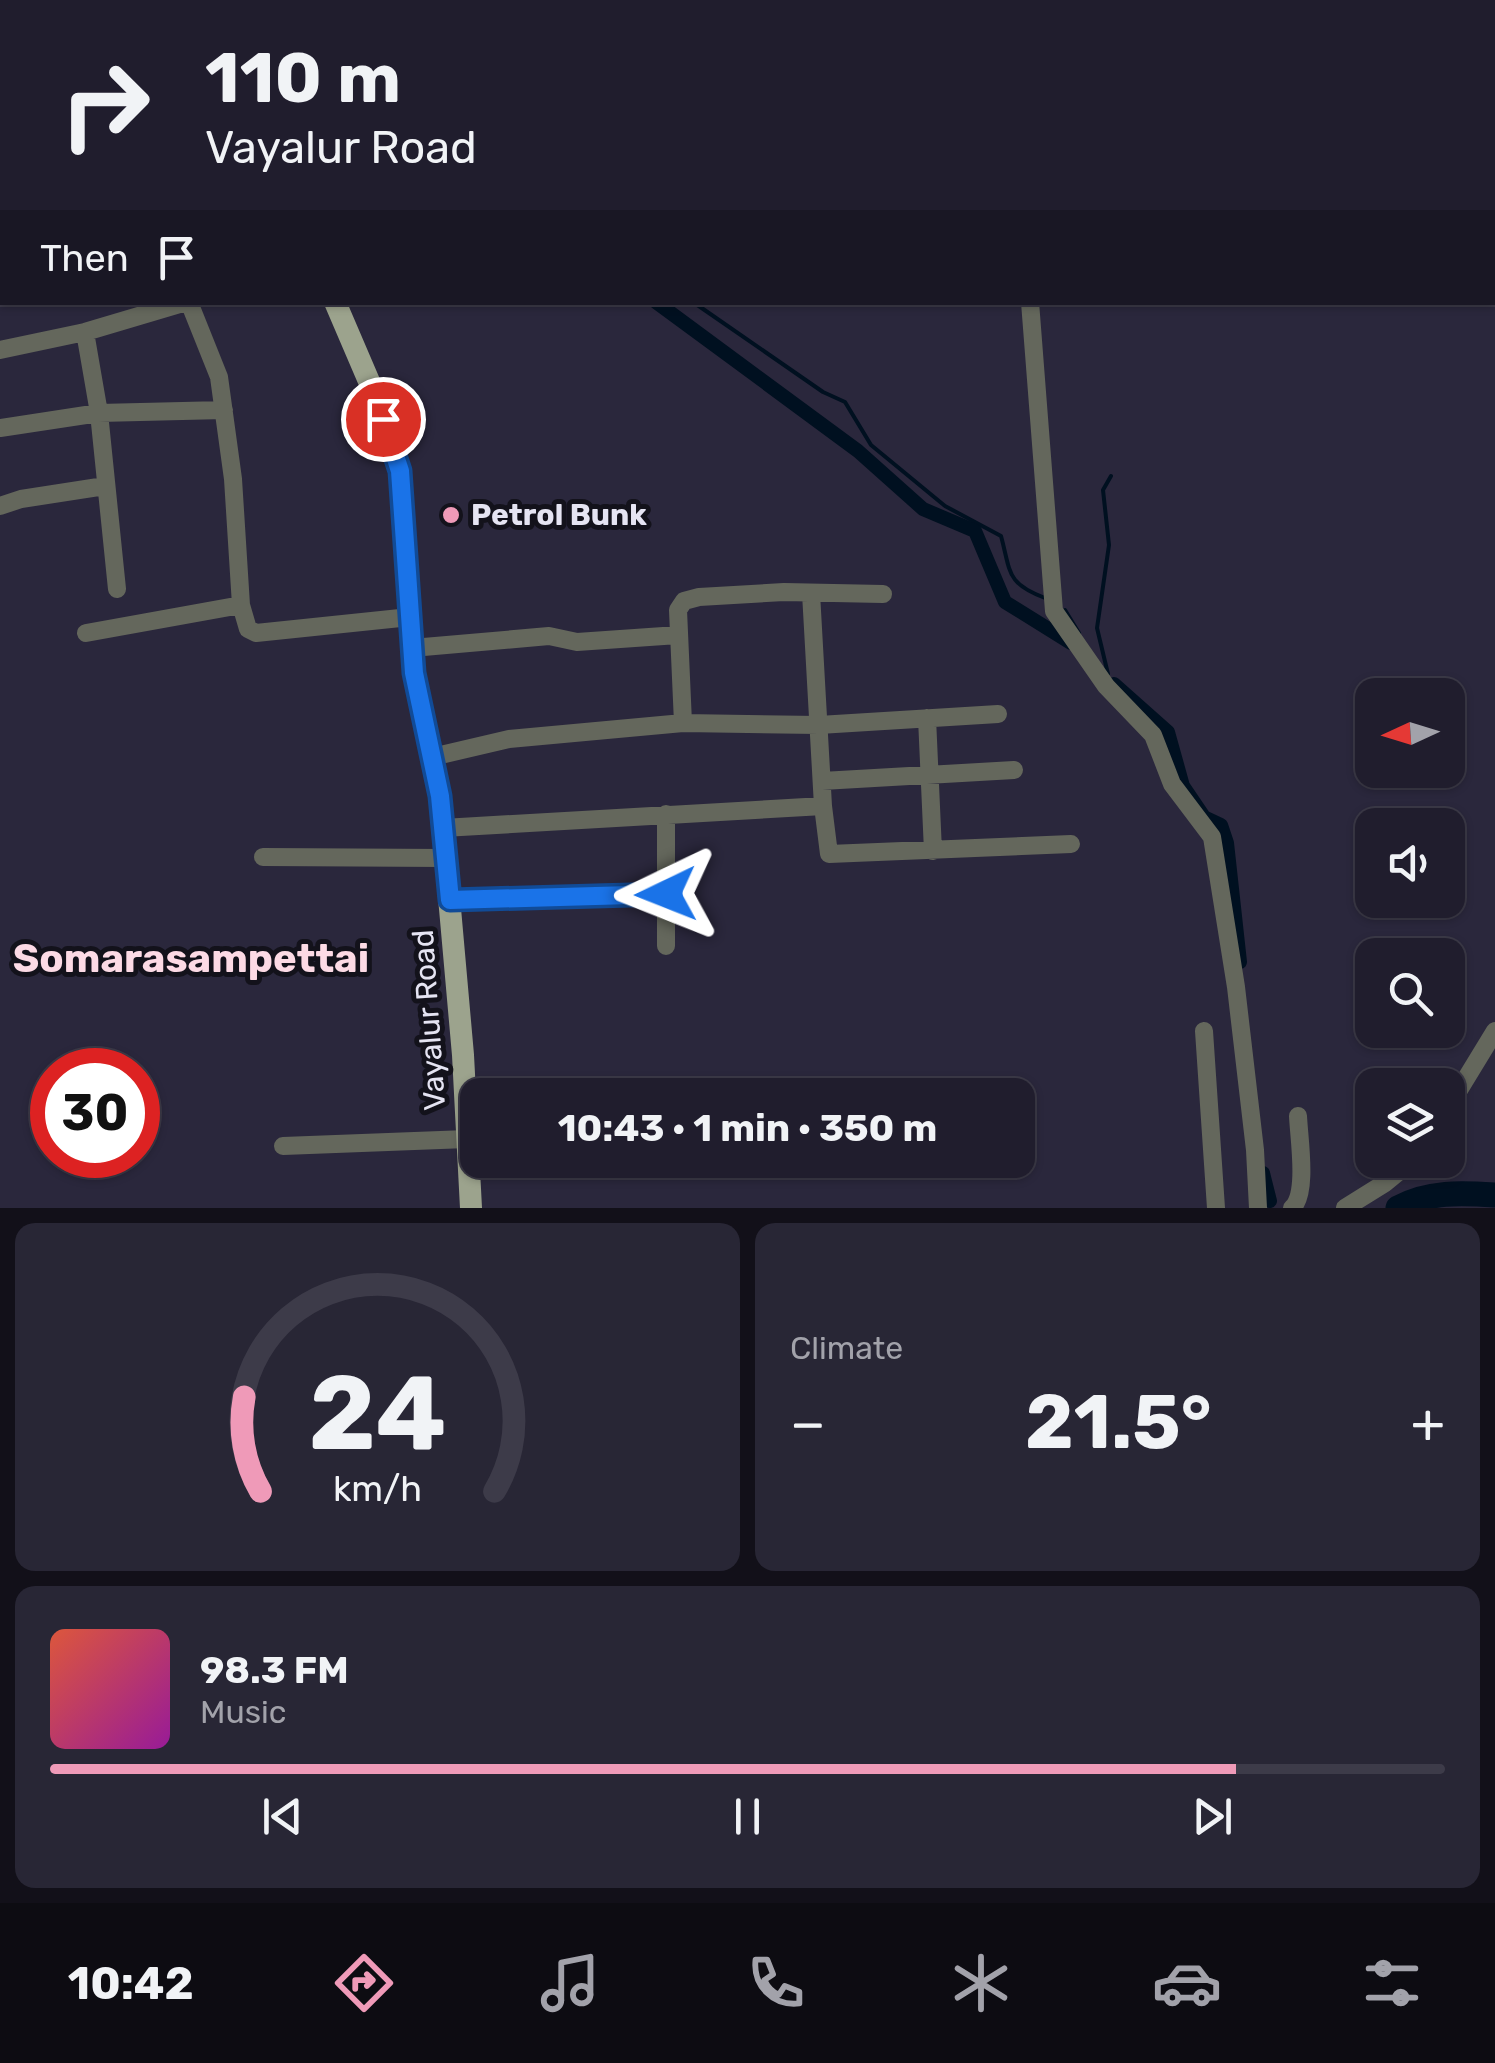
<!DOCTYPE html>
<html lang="en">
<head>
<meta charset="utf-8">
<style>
  :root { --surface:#201d2d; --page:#282635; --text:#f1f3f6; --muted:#a2a2aa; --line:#3d3b49; --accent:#ef9ab8 }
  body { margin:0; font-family:Rubik,sans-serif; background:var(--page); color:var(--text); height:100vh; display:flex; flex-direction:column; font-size:38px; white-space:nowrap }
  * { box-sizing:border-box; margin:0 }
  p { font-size:32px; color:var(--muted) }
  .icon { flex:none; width:55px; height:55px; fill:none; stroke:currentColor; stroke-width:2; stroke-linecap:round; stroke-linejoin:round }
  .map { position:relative; height:1208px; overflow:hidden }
  .details { display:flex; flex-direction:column; gap:15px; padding:15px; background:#121019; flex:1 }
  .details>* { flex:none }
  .banner { position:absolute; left:0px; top:0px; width:1495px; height:305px; box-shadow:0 2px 8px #0004,0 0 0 2px var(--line); background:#201d2d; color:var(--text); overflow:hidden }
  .needle { width:65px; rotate:266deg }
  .buttons { position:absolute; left:1355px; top:678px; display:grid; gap:20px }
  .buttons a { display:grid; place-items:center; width:110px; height:110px; border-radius:20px; background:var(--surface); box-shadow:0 2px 8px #0004,0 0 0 2px var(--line); font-size:50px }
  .speed { position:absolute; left:30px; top:1048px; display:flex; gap:20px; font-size:50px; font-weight:700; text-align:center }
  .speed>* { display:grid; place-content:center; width:130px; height:130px; border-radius:50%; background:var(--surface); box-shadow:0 2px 8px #0004,0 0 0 2px var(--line); line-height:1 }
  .speed .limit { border:15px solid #d22; background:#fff; color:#111 }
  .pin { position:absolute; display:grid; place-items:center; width:85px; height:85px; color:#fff; margin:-42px; border:5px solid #fff; border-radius:50%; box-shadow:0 2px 10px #0007 }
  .me { position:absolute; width:110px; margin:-55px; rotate:268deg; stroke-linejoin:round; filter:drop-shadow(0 0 8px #0008) }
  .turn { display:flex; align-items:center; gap:35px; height:210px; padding:0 40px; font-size:45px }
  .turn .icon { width:130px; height:130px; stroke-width:2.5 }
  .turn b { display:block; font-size:70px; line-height:85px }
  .then { display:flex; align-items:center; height:95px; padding:0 40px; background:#0003; gap:20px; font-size:38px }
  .big { font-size:75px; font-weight:700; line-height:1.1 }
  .details .widget { flex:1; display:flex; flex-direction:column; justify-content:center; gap:15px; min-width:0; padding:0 35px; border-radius:20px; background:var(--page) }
  .details .dial { align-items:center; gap:0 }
  .dial svg { height:260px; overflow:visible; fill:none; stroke:var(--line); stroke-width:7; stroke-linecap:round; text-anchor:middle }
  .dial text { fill:var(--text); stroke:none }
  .song { display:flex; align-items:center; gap:30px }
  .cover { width:120px; height:120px; border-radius:15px; background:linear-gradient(135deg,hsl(10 70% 55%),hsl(300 70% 35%)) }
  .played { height:10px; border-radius:5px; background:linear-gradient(90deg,var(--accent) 85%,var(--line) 85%) }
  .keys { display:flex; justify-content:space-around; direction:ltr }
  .heat { display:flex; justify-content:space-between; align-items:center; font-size:55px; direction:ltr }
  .details .tiles { flex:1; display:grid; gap:15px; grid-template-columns:1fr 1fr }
  .widget:last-child { grid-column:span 2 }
  .trip { position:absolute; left:460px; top:1078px; width:575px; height:100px; border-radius:20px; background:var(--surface); box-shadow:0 2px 8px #0004,0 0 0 2px var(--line); font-weight:700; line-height:100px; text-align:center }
  .tab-bar { display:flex; height:160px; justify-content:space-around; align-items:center; background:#0d0c12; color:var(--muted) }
  .tab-bar .icon { width:70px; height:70px }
  .tab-bar .active { color:var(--accent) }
  .tab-bar b { font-size:45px; color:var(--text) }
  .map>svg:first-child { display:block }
</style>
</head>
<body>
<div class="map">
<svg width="1495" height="1208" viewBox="0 0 1495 1208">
  <rect width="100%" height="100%" fill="#2a273c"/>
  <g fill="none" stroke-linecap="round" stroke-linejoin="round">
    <path stroke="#001020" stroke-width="4" d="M693 302 823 392 845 402 871 445 945 506 1001 536C1011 573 1006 583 1045 598
      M1065 610 1079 633
      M1108 674 1097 628 1109 545 1103 490 1111 476"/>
    <path stroke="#001020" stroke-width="14" d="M156 0 158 2
      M656 302 858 451 923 509 975 531 1005 602 1071 643
      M1114 684 1168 732 1183 786 1204 817 1221 825 1227 843 1240 962
      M1263 1173 1270 1201"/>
    <path stroke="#001020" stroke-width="25" d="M1398 1208C1428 1191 1462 1193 1495 1195"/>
    <path stroke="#64675c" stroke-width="18" d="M890 0V2
      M1135 0 1136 2
      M1442 0 1443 2
      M549 2V0
      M985 2V0
      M1492 50H1495
      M0 101H2
      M1492 122H1495
      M1492 204H1495
      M0 241H2
      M189 302 219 377 233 479 241 605 248 629 256 633 410 617
      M1030 302 1054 611 1106 686 1153 735 1172 784 1212 837 1236 987 1255 1150 1258 1208
      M85 332 99 413 117 589
      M0 350 85 332 186 302
      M0 428 99 413 224 410
      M0 506 21 499 105 486
      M86 633 241 605
      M412 648 549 636 577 642 678 635
      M927 718 933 851
      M683 723 678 610 684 601 699 597 784 592 883 594
      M432 757 509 739 683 723 819 725 998 714
      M822 781 1014 770
      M823 806 829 854 1071 844
      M443 828 823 806 811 593
      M263 857 446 858
      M449 900 666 894
      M666 946V814
      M1204 1031 1216 1208
      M1448 1108 1495 1031
      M283 1146 467 1139
      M1292 1208C1308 1194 1299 1139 1298 1116
      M1345 1208 1385 1183 1413 1160"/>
    <path stroke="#9ca38d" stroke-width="22" d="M125 0 126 2
      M335 302 374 393 400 471 414 673 440 796 463 1055 471 1208"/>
  </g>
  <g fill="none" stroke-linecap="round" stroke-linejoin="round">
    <g stroke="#114b97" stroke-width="25">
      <path id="route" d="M383 419 400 471 414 673 440 796 450 900 666 894"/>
    </g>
    <use href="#route" stroke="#1a73e8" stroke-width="18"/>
  </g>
  <circle fill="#ef9ab8" stroke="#13121b" stroke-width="4" cx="451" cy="515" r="10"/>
  <g text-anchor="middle" stroke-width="10" stroke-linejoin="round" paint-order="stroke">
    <g font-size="30" font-weight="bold" fill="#e5e4f2" stroke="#13121b" text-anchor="start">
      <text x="471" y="525">Petrol Bunk</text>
    </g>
    <g font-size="30" fill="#e5e4f2" stroke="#13121b">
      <text transform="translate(429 1020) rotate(-94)" y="10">Vayalur Road</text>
    </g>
    <g font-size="40" font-weight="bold" fill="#fcdae5" stroke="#13121b">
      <text x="191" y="972">Somarasampettai</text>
    </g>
  </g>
</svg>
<div class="buttons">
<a><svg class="needle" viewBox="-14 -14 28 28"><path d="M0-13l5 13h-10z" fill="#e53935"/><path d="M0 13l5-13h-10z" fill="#a2a2aa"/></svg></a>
<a><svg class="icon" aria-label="sound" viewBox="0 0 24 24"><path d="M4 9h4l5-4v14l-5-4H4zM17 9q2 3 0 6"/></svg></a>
<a><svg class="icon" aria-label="search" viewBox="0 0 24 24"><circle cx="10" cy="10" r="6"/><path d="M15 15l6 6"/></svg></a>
<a><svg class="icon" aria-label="layers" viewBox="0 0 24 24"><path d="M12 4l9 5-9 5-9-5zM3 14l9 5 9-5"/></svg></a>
</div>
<div class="speed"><div class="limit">30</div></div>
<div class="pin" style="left:383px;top:419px;background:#d93025"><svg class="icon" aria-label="arrive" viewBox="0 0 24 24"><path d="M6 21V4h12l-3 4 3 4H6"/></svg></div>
<svg class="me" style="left:666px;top:894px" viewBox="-20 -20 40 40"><path d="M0-17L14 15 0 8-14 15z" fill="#1a73e8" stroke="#fff" stroke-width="4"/></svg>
<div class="trip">10:43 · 1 min · 350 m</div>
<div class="banner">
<div class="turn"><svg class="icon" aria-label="right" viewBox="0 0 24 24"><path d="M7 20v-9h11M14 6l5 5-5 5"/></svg><div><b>110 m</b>Vayalur Road</div></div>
<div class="then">Then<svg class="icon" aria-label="arrive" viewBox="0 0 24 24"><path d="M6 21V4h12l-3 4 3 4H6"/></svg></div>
</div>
</div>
<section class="details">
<div class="tiles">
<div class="widget dial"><svg viewBox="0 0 100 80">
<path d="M14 69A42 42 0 1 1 86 69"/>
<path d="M14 69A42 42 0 0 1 9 40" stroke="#ef9ab8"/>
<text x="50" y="56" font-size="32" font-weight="700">24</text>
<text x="50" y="72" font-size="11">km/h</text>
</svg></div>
<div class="widget"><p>Climate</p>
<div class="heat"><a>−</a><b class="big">21.5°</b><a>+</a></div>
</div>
<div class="widget">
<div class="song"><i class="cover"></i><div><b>98.3 FM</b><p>Music</p></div></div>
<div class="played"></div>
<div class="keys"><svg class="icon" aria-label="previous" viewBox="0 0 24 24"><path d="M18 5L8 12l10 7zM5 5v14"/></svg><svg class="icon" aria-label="pause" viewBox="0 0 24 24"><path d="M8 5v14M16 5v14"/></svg><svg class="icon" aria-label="next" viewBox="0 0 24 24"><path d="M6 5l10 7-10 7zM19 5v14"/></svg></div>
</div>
</div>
</section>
<nav class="tab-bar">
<b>10:42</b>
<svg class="icon active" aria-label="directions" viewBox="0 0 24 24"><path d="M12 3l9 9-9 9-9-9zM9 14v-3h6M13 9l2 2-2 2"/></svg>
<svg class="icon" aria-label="music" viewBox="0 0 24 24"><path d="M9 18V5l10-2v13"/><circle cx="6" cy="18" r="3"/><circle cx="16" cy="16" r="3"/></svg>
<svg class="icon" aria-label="phone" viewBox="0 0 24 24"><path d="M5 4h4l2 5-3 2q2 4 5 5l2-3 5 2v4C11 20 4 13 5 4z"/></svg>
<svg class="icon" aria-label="climate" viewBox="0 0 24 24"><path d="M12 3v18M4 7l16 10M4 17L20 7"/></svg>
<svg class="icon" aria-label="car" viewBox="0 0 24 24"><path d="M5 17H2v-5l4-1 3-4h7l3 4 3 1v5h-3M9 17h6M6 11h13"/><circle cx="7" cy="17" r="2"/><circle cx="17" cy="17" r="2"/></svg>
<svg class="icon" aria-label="filters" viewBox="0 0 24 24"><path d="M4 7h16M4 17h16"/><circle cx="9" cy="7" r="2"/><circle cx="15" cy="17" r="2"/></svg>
</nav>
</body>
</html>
